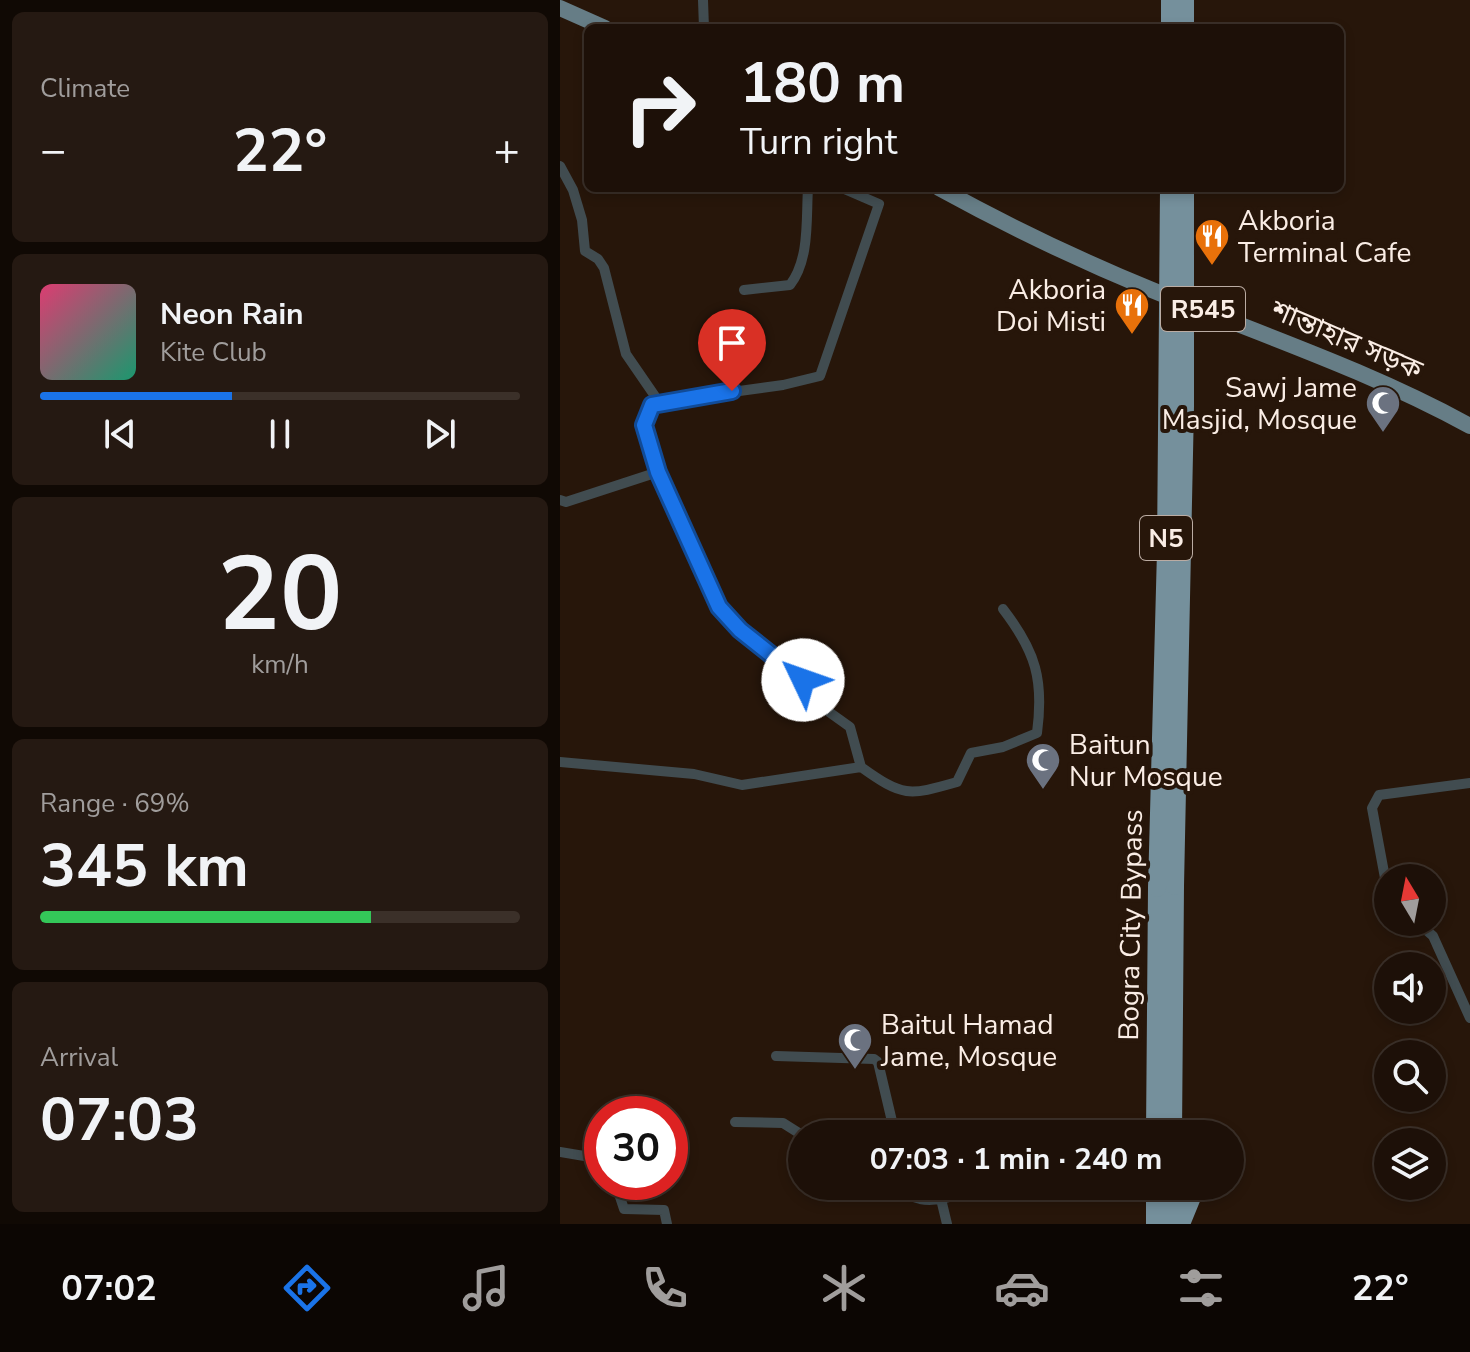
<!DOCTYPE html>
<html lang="en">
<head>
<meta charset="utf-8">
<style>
  :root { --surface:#1d1008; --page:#251912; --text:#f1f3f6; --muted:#a09d9c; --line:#3b3029; --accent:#1a73e8 }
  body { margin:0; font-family:"Nunito Sans","Noto Sans Bengali",sans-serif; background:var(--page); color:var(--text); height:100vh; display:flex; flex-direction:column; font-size:30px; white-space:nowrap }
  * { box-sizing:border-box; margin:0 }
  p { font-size:26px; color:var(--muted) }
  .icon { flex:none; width:44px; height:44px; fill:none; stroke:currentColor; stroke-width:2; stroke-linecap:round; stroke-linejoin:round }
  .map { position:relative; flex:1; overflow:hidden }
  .panel { display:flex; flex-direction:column; gap:12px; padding:12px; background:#100904; width:560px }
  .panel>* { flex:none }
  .hud { position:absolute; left:24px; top:24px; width:760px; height:168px; border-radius:12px; box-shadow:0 4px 12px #0003,0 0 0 2px var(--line); background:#1d1008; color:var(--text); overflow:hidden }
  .needle { width:52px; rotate:350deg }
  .tools { position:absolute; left:814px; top:864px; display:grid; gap:16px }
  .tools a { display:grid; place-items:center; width:72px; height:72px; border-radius:50%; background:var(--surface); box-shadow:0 4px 12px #0003,0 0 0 2px var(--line); font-size:40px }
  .speed { position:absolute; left:24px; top:1096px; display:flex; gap:16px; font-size:40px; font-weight:700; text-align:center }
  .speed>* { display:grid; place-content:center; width:104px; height:104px; border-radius:50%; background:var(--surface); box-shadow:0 4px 12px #0003,0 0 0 2px var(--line); line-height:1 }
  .speed .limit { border:12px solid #d22; background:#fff; color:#111 }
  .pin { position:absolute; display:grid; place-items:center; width:68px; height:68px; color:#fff; margin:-82px -34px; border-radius:50% 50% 50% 0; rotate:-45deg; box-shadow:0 0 8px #0007 }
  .pin .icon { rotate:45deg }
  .me { position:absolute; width:88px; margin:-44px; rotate:312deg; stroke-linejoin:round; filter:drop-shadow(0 0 6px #0008) }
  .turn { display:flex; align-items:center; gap:28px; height:168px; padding:0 24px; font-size:36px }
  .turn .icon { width:104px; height:104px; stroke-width:2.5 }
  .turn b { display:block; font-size:56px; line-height:68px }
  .big { font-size:60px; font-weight:700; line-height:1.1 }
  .panel .widget { flex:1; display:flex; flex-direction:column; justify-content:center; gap:12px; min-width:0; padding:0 28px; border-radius:12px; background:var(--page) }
  .panel .dial { align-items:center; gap:0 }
  .dial b { font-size:104px; line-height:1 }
  .song { display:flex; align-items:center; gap:24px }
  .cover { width:96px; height:96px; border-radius:12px; background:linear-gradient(135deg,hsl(340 70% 55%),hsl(160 70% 35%)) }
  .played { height:8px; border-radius:4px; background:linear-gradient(90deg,var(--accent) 40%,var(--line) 40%) }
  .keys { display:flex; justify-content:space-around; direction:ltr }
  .heat { display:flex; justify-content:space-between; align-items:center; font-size:44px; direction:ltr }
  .charge { height:12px; border-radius:6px; background:linear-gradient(90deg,#34c759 69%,var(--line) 0) }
  .trip { position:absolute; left:228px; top:1120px; width:456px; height:80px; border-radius:40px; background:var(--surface); box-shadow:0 4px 12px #0003,0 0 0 2px var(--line); font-weight:700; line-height:80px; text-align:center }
  .tabs { display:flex; height:128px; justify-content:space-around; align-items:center; background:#0c0603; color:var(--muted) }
  .tabs .icon { width:56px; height:56px }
  .tabs .active { color:var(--accent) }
  .tabs b { font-size:36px; color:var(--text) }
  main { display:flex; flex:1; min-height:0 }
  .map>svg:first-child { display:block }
</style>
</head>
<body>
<main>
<section class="panel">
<div class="widget"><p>Climate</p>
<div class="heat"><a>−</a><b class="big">22°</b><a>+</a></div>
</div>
<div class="widget">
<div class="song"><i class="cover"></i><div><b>Neon Rain</b><p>Kite Club</p></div></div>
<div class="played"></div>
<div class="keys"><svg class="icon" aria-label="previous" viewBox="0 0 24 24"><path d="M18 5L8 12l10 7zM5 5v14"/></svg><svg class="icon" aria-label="pause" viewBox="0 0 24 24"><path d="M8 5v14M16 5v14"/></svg><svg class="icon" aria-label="next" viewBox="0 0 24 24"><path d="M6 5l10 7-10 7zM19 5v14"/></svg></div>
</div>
<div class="widget dial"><b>20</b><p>km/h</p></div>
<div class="widget"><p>Range · 69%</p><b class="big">345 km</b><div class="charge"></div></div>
<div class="widget"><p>Arrival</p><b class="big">07:03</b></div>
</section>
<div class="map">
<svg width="910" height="1224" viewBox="0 0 910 1224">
  <rect width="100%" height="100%" fill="#27160a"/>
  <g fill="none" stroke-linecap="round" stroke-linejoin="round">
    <path stroke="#414c50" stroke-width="10" d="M143 0 144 28
      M0 166 13 190 22 220 25 251 38 259 44 268 66 354 99 402
      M282 188 319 204 260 376 223 385 99 402 92 405 84 425 98 472 159 607 180 630 223 661 269 712 290 727 301 767
      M184 290 230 285C250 259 246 219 248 188
      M0 500 6 502 98 472
      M0 762 134 774 182 785 301 767C343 797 348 796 397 782L411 753 443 747 477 733C484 680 476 652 443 609
      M828 894 812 808 819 795 910 783
      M857 922 873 936 910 1018
      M216 1056 314 1059 318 1062 335 1134
      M175 1122 223 1123 242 1135
      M0 1152 42 1159
      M55 1182 64 1209 104 1210 107 1224
      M323 1186C338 1189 347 1196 360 1199 380 1203 401 1193 419 1186
      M381 1199 387 1224"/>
    <path stroke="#667d86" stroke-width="16" d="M0 8 45 28
      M379 188C448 226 519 260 592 290 699 334 808 370 910 426"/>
    <path stroke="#75909c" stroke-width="18" d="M625 0V28
      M610 28V0
      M595 1134 597 888
      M613 1134 615 886
      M595 1224V1186
      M612 1224 613 1186
      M621 1224 632 1197"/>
    <path stroke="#75909c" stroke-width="18" d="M615 886 625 406V188
      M597 888 606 551 609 188"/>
  </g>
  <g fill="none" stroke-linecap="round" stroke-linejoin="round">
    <g stroke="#114b97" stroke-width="20">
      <path id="route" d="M172 391 92 405 84 425 98 472 159 607 180 630 243 680"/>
    </g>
    <use href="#route" stroke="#1a73e8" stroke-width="14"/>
  </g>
  <defs>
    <g id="restaurant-pin" transform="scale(1.8)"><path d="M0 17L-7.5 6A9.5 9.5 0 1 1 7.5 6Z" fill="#e8710a" stroke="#27160a"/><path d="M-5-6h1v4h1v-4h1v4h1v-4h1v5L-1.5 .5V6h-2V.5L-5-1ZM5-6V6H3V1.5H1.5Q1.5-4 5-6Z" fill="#fff"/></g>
    <g id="mosque-pin" transform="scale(1.8)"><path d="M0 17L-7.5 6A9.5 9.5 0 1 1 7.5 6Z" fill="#6b7280" stroke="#27160a"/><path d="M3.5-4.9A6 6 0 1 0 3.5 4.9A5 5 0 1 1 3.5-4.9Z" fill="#fff"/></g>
  </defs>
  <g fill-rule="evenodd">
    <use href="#restaurant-pin" x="652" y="236"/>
    <use href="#restaurant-pin" x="572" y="305"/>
    <use href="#mosque-pin" x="823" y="403"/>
    <use href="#mosque-pin" x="483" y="760"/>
    <use href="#mosque-pin" x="295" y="1040"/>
  </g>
  <g text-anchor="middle" stroke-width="8" stroke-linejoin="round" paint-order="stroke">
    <g fill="#27160a" stroke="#bbaca3" stroke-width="2">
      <rect x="601" y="287" width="84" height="44" rx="6"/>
      <rect x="580" y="516" width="52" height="44" rx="6"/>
    </g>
    <g font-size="26" font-weight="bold" fill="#faede5">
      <text x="643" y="318">R545</text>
      <text x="606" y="547">N5</text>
    </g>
    <g font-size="28" fill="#faede5" stroke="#27160a" text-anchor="start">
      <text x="678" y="230">Akboria<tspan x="678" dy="32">Terminal Cafe</tspan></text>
      <text x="546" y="299" text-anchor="end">Akboria<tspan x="546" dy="32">Doi Misti</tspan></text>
      <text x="797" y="397" text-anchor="end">Sawj Jame<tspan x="797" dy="32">Masjid, Mosque</tspan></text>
      <text x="509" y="754">Baitun<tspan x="509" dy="32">Nur Mosque</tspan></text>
      <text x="321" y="1034">Baitul Hamad<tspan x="321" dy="32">Jame, Mosque</tspan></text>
    </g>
    <g font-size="28" fill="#faede5" stroke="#27160a">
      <text transform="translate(787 339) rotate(23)" y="10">শান্তাহার সড়ক</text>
      <text transform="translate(570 925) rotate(-89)" y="10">Bogra City Bypass</text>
    </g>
  </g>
</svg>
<div class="tools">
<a><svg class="needle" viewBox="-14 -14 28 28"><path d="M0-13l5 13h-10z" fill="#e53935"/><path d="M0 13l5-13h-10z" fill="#a09d9c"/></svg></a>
<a><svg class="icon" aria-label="sound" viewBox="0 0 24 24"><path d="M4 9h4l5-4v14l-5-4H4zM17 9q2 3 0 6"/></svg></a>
<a><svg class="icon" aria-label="search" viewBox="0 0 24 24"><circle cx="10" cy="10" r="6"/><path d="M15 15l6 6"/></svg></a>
<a><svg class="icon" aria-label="layers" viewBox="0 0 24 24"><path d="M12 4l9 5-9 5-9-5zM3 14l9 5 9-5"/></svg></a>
</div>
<div class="speed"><div class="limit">30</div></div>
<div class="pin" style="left:172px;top:391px;background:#d93025"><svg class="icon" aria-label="arrive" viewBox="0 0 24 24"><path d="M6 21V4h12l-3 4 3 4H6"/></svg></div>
<svg class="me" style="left:243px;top:680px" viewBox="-20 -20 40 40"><circle r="19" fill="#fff"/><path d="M0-13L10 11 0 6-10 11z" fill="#1a73e8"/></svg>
<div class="trip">07:03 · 1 min · 240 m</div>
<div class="hud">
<div class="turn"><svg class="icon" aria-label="right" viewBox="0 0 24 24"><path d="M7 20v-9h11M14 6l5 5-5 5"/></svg><div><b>180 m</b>Turn right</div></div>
</div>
</div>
</main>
<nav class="tabs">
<b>07:02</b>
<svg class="icon active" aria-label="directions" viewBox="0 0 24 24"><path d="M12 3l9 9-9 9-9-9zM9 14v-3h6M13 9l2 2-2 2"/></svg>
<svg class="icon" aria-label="music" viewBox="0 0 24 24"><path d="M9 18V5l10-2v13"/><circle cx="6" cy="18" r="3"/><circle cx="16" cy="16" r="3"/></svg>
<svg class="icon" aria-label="phone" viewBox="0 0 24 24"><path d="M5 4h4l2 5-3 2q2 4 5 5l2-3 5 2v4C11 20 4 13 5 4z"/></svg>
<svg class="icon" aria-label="climate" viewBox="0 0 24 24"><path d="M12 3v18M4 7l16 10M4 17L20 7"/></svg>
<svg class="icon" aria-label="car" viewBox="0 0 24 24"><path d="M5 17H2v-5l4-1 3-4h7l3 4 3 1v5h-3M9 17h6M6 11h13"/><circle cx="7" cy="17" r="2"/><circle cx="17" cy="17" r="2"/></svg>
<svg class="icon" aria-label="filters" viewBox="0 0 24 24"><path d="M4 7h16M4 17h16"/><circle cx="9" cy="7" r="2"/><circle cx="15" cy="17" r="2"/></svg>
<b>22°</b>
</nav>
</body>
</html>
